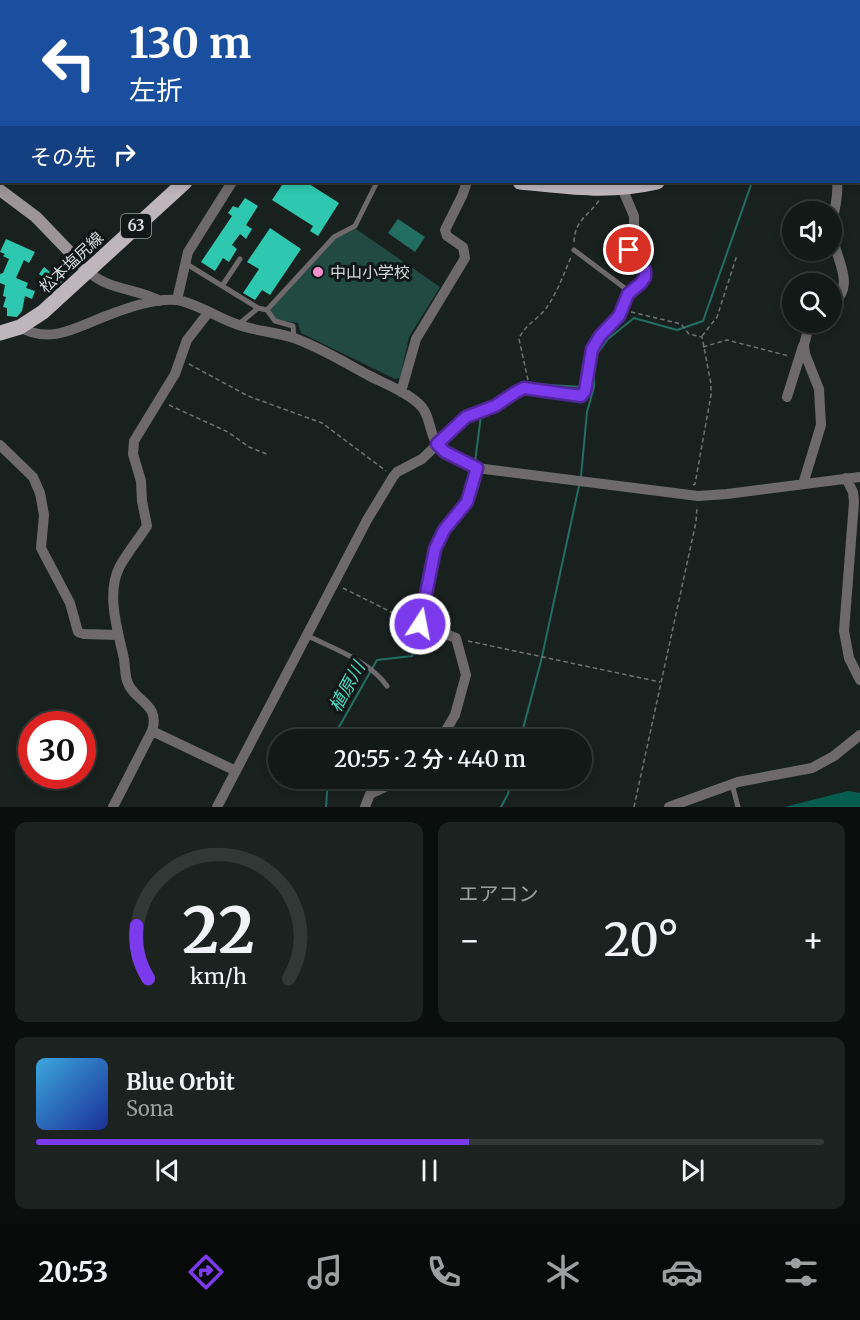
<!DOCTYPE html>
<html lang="ja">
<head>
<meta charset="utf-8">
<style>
  :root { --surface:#131917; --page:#1c2220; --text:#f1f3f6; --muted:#9da0a1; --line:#323836; --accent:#7c3aed }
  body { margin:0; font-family:Merriweather,"Noto Sans JP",serif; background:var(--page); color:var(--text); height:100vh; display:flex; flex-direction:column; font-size:22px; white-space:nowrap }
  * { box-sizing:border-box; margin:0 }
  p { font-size:20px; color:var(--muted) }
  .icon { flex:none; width:33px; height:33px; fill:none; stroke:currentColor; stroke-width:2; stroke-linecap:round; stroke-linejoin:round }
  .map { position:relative; height:807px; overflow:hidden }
  .details { display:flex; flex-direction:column; gap:15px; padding:15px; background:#0a0e0d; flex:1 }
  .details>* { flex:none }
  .guide { position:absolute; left:0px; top:0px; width:861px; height:183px; box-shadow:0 3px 9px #0003,0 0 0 2px var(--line); background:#1a4fa0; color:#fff; overflow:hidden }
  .fabs { position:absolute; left:782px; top:201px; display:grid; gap:12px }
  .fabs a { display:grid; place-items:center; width:60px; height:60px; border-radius:50%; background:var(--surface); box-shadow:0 3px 9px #0003,0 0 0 2px var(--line); font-size:30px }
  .speed { position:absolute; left:18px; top:711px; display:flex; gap:12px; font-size:30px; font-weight:700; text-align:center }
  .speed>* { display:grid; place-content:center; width:78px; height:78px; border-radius:50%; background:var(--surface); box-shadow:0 3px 9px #0003,0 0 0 2px var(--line); line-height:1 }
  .speed .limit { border:9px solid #d22; background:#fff; color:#111 }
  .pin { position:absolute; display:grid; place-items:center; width:51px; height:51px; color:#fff; margin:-26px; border:3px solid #fff; border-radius:50%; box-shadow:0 2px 6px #0007 }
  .me { position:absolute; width:66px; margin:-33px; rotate:11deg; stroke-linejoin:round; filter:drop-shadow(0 0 4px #0008) }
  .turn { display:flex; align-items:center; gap:21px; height:126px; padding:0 30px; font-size:27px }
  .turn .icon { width:78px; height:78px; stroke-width:2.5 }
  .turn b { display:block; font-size:42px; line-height:51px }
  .then { display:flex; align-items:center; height:57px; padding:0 30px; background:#0003; gap:12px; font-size:22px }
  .big { font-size:45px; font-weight:600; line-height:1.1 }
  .details .card { flex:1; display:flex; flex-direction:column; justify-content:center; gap:9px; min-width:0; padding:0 21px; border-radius:12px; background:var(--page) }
  .details .dial { align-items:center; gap:0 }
  .dial svg { height:156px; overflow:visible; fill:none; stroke:var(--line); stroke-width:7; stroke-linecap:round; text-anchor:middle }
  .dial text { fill:var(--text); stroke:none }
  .song { display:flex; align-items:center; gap:18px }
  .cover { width:72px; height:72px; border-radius:9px; background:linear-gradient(135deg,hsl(200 70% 55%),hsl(230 70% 35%)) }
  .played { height:6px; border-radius:3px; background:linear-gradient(90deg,var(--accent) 55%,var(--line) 55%) }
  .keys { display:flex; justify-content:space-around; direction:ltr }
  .heat { display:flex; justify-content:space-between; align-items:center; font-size:33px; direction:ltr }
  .details .tiles { flex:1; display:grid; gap:15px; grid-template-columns:1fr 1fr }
  .card:last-child { grid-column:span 2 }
  .trip { position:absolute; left:268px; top:729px; width:324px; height:60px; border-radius:30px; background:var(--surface); box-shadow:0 3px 9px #0003,0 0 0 2px var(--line); font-weight:600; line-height:60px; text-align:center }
  .dock { display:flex; height:96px; justify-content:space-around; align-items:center; background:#080a09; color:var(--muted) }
  .dock .icon { width:42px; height:42px }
  .dock .active { color:var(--accent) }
  .dock b { font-size:27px; color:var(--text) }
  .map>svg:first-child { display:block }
</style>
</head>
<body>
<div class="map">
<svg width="860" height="807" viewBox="0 0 860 807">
  <rect width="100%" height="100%" fill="#19211f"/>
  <path fill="#204a42" d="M356 229 440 287 409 337 400 378 395 379 301 333 298 323 278 320 269 313 274 306 336 238Z"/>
  <path fill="#055d50" d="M848 791 860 793V807H784Z"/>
  <path fill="#226f61" d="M398 219 425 237 415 252 388 233Z"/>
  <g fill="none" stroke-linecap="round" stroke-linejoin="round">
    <path stroke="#226f61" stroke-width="2" d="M629 2 630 0
      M860 2V1
      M535 384 582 387
      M475 462 481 415
      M581 476 587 412 594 387V370L597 354 608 339 634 318 677 330 703 321 752 182
      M474 497 480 481 479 477
      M458 521 468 510 471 505
      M444 541 452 528
      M425 620 441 549
      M334 740 339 727 377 660 412 656 422 628
      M520 740 541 661 579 486
      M326 807 328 778
      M501 807 508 794 511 778"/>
  </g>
  <path fill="#2ec8b0" d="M284 182H306L339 203 318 236 310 231 313 226 272 200Z
    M245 198 258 206 246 225 252 229 246 239 240 234 232 245 237 249 229 262 223 258 215 271 201 262 232 216 228 213 233 206 238 208Z
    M270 228 301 249 270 295 262 290 255 300 243 293 259 269 247 262Z
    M6 239 35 252 29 263 24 260 16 278 28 283 26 288 35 291 32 299 25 296 22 311 17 317 7 316V308L3 307 6 297 3 296 5 285 0 283V274L3 273 9 259 3 256 5 254 0 252Z
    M44 267 62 282 55 287 39 274Z"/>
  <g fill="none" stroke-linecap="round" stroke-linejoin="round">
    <path stroke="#6e7473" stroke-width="1.5" stroke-dasharray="4.5 3" stroke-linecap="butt" d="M192 0V2
      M389 0V2
      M272 2 273 0
      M637 2V0
      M676 2 677 0
      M574 242C575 219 589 216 600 199
      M631 312 681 324 689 334 702 337 711 384V395L695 484 693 485
      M702 336 717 317 737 255
      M703 347 727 340 789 356
      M189 364 248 396 322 423 386 471
      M528 380 519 339C524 325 539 319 547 307 558 291 564 273 572 255
      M169 405 228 432 249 447 269 455
      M343 588 411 622
      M468 641 660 682
      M634 807 696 522 697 506"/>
    <path stroke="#6e6a6c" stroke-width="5" d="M574 250 630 292
      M185 263 258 308 267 310 334 237 355 226 377 182
      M222 286 240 259
      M267 310 275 321 293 326 294 338
      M239 324 258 308
      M306 635C332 648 370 661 387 686
      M732 784 738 807"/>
    <path stroke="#6e6a6c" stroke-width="10" d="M753 0 755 2
      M414 2 415 0
      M821 2 822 0
      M860 100V101
      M88 271C107 290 136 288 160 301
      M177 300 188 252 232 182
      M831 305C860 284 831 255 832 228 833 212 839 198 837 182
      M20 327C50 345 77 327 106 316 127 308 154 298 177 300 196 303 218 318 236 324 255 331 276 332 294 338 319 347 344 362 368 375 385 384 405 391 419 404 431 415 429 434 438 446 447 457 465 463 477 468L698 496 727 494 860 477
      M401 392 416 339 465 258 463 247 447 236 445 230 462 196 467 182
      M787 397 803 346
      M0 445 33 477 40 493 44 515 41 548 70 603 78 632 84 634 117 635
      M846 478 853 492 854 502 844 631 849 658 860 680
      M803 484 821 425 819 389 805 354 804 345 810 322
      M152 731 236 771
      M440 740 455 715 466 675 456 638 419 624 435 549 444 530 467 502 477 468
      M113 807 152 731C161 703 134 702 127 681 125 674 125 666 124 659 118 631 106 595 119 568 126 554 138 540 147 526L142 501 141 481 133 454 134 441 175 374 187 340 208 313
      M217 807 367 520 393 477 397 472 422 459 466 417 495 406 516 392 524 388 581 396 585 391 592 349 600 336 619 316 629 294 641 283 645 277V270L631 256 629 250 634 232V216L622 188
      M365 807 370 794 404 778
      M669 807 738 782 812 768 834 756 860 735"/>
    <path stroke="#9b9598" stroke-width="12" d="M0 190 36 217 88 271"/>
    <path stroke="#beb6ba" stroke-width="15" d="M860 125V124
      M520 182C567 187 610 193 657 182
      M0 333 20 327 43 312 185 182"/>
  </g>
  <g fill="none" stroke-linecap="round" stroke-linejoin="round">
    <g stroke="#51269a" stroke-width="15">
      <path id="route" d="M420 624 435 549 444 530 467 502 477 468 445 452 437 444 466 417 495 406 516 392 524 388 581 396 585 391 592 349 600 336 619 316 628 294 641 283 645 277V270L631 256 629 250"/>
    </g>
    <use href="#route" stroke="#7c3aed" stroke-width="10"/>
  </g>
  <circle fill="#f790cd" stroke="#101716" stroke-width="2" cx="318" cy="272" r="6"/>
  <g text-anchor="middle" stroke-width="6" stroke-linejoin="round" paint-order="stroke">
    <rect fill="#101716" stroke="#9ba09f" stroke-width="1.5" x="121" y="214" width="30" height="24" rx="4.5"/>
    <g font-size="15" font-weight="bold" fill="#d6dbda">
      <text x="136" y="231">63</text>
    </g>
    <g font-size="16" fill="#d6dbda" stroke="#101716">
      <text transform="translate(71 262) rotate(-43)" y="6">松本塩尻線</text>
    </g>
    <g font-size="16" fill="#d6dbda" stroke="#101716" text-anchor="start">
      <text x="330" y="278">中山小学校</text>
    </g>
    <g font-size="18" font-style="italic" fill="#4adac1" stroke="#101716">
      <text transform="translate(347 687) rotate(-61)" y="6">植原川</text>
    </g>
  </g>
</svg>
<div class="fabs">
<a><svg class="icon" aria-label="sound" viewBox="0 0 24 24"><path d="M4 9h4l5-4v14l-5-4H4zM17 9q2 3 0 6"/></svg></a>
<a><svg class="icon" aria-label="search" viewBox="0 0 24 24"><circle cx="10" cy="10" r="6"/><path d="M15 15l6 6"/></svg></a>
</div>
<div class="speed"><div class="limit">30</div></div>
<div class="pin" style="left:629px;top:250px;background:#d93025"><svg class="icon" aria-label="arrive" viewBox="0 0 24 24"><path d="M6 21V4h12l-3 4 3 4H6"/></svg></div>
<svg class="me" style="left:420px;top:624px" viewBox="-20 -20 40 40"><circle r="17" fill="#7c3aed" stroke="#fff" stroke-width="3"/><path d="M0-11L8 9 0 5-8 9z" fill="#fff"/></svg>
<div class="trip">20:55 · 2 分 · 440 m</div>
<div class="guide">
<div class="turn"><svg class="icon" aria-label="left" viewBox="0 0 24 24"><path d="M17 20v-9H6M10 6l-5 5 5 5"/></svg><div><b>130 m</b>左折</div></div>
<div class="then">その先<svg class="icon" aria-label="right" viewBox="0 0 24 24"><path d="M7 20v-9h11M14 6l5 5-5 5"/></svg></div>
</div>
</div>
<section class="details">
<div class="tiles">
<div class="card dial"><svg viewBox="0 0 100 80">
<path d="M14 69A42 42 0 1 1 86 69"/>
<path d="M14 69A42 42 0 0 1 8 42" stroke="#7c3aed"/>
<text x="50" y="56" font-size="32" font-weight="700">22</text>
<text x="50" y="72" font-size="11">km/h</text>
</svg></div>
<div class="card"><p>エアコン</p>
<div class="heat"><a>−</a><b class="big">20°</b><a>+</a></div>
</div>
<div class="card">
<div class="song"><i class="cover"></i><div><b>Blue Orbit</b><p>Sona</p></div></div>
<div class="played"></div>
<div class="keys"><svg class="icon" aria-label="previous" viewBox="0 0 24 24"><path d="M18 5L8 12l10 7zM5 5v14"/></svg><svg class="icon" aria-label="pause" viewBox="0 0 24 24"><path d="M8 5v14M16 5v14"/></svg><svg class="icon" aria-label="next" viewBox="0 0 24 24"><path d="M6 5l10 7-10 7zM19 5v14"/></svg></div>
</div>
</div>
</section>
<nav class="dock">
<b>20:53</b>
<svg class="icon active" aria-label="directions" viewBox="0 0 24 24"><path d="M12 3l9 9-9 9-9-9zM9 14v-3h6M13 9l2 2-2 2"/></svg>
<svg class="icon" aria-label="music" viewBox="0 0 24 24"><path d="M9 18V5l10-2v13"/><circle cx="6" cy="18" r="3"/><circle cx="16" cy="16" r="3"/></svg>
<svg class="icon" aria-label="phone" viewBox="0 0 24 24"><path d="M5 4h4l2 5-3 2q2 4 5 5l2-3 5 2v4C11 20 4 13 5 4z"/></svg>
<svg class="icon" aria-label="climate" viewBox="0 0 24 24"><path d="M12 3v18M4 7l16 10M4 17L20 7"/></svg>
<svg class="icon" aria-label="car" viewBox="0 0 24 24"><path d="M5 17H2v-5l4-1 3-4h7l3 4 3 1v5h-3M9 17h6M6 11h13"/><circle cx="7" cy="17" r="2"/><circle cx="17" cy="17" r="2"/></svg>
<svg class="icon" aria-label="filters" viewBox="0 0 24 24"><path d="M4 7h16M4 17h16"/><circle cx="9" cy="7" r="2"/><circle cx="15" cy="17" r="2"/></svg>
</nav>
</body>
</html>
